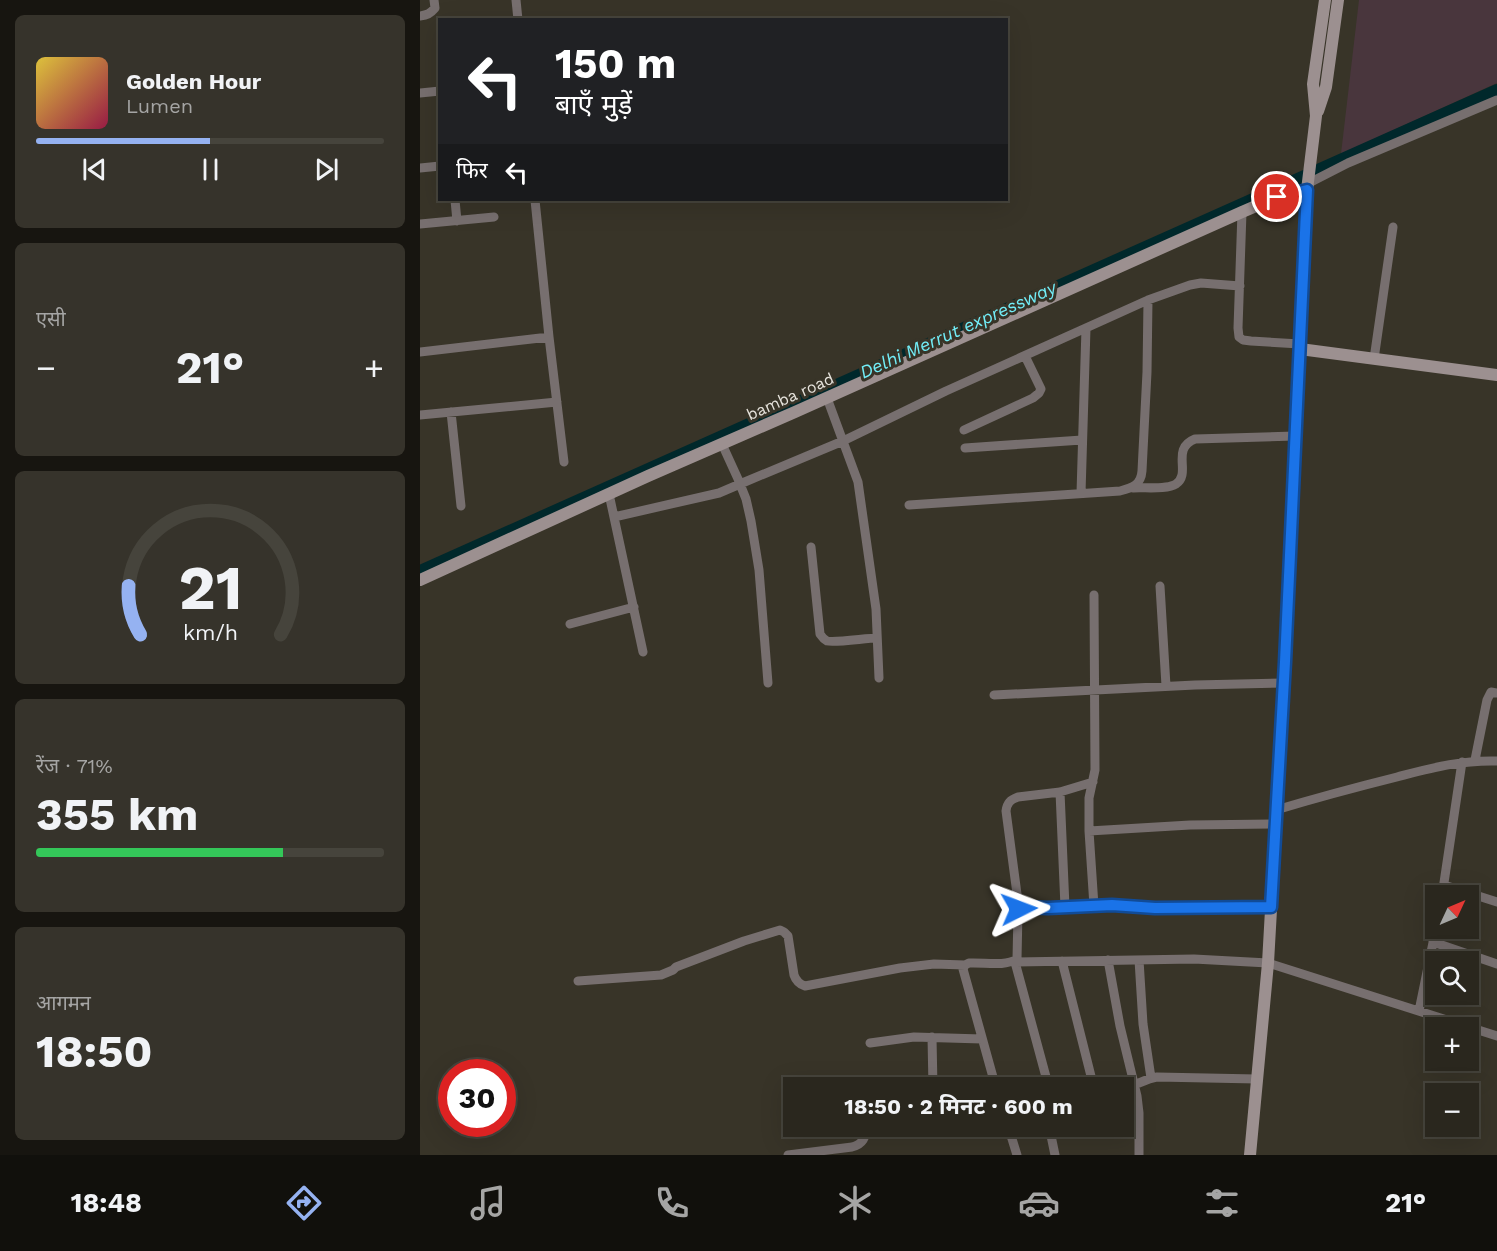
<!DOCTYPE html>
<html lang="hi">
<head>
<meta charset="utf-8">
<style>
  :root { --surface:#2a271e; --page:#36332b; --text:#f1f3f6; --muted:#a5a5a4; --line:#46443c; --accent:#95b2f1 }
  body { margin:0; font-family:"Work Sans","Noto Sans Devanagari",sans-serif; background:var(--page); color:var(--text); height:100vh; display:flex; flex-direction:column; font-size:22px; white-space:nowrap }
  * { box-sizing:border-box; margin:0 }
  p { font-size:20px; color:var(--muted) }
  .icon { flex:none; width:33px; height:33px; fill:none; stroke:currentColor; stroke-width:2; stroke-linecap:round; stroke-linejoin:round }
  .map { position:relative; flex:1; overflow:hidden }
  .drawer { display:flex; flex-direction:column; gap:15px; padding:15px; background:#171510; width:420px }
  .drawer>* { flex:none }
  .top-card { position:absolute; left:18px; top:18px; width:570px; height:183px; border-radius:0px; box-shadow:0 6px 24px #0002,0 0 0 2px var(--line); background:#202124; color:#fff; overflow:hidden }
  .needle { width:39px; rotate:46deg }
  .buttons { position:absolute; left:1005px; top:885px; display:grid; gap:12px }
  .buttons a { display:grid; place-items:center; width:54px; height:54px; border-radius:0px; background:var(--surface); box-shadow:0 6px 24px #0002,0 0 0 2px var(--line); font-size:30px }
  .speed { position:absolute; left:18px; top:1059px; display:flex; gap:12px; font-size:30px; font-weight:700; text-align:center }
  .speed>* { display:grid; place-content:center; width:78px; height:78px; border-radius:50%; background:var(--surface); box-shadow:0 6px 24px #0002,0 0 0 2px var(--line); line-height:1 }
  .speed .limit { border:9px solid #d22; background:#fff; color:#111 }
  .pin { position:absolute; display:grid; place-items:center; width:51px; height:51px; color:#fff; margin:-26px; border:3px solid #fff; border-radius:50%; box-shadow:0 2px 6px #0007 }
  .me { position:absolute; width:66px; margin:-33px; rotate:87deg; stroke-linejoin:round; filter:drop-shadow(0 0 4px #0008) }
  .turn { display:flex; align-items:center; gap:21px; height:126px; padding:0 18px; font-size:27px }
  .turn .icon { width:78px; height:78px; stroke-width:2.5 }
  .turn b { display:block; font-size:42px; line-height:51px }
  .then { display:flex; align-items:center; height:57px; padding:0 18px; background:#0003; gap:12px; font-size:22px }
  .big { font-size:45px; font-weight:700; line-height:1.1 }
  .drawer .tile { flex:1; display:flex; flex-direction:column; justify-content:center; gap:9px; min-width:0; padding:0 21px; border-radius:9px; background:var(--page) }
  .drawer .dial { align-items:center; gap:0 }
  .dial svg { height:156px; overflow:visible; fill:none; stroke:var(--line); stroke-width:7; stroke-linecap:round; text-anchor:middle }
  .dial text { fill:var(--text); stroke:none }
  .song { display:flex; align-items:center; gap:18px }
  .cover { width:72px; height:72px; border-radius:9px; background:linear-gradient(135deg,hsl(50 70% 55%),hsl(340 70% 35%)) }
  .played { height:6px; border-radius:3px; background:linear-gradient(90deg,var(--accent) 50%,var(--line) 50%) }
  .keys { display:flex; justify-content:space-around; direction:ltr }
  .heat { display:flex; justify-content:space-between; align-items:center; font-size:33px; direction:ltr }
  .charge { height:9px; border-radius:4px; background:linear-gradient(90deg,#34c759 71%,var(--line) 0) }
  .trip { position:absolute; left:363px; top:1077px; width:351px; height:60px; border-radius:0px; background:var(--surface); box-shadow:0 6px 24px #0002,0 0 0 2px var(--line); font-weight:700; line-height:60px; text-align:center }
  .menu { display:flex; height:96px; justify-content:space-around; align-items:center; background:#11100c; color:var(--muted) }
  .menu .icon { width:42px; height:42px }
  .menu .current { color:var(--accent) }
  .menu b { font-size:27px; color:var(--text) }
  main { display:flex; flex:1; min-height:0 }
  .map>svg:first-child { display:block }
</style>
</head>
<body>
<main>
<section class="drawer">
<div class="tile">
<div class="song"><i class="cover"></i><div><b>Golden Hour</b><p>Lumen</p></div></div>
<div class="played"></div>
<div class="keys"><svg class="icon" aria-label="previous" viewBox="0 0 24 24"><path d="M18 5L8 12l10 7zM5 5v14"/></svg><svg class="icon" aria-label="pause" viewBox="0 0 24 24"><path d="M8 5v14M16 5v14"/></svg><svg class="icon" aria-label="next" viewBox="0 0 24 24"><path d="M6 5l10 7-10 7zM19 5v14"/></svg></div>
</div>
<div class="tile"><p>एसी</p>
<div class="heat"><a>−</a><b class="big">21°</b><a>+</a></div>
</div>
<div class="tile dial"><svg viewBox="0 0 100 80">
<path d="M14 69A42 42 0 1 1 86 69"/>
<path d="M14 69A42 42 0 0 1 8 44" stroke="#95b2f1"/>
<text x="50" y="56" font-size="32" font-weight="700">21</text>
<text x="50" y="72" font-size="11">km/h</text>
</svg></div>
<div class="tile"><p>रेंज · 71%</p><b class="big">355 km</b><div class="charge"></div></div>
<div class="tile"><p>आगमन</p><b class="big">18:50</b></div>
</section>
<div class="map">
<svg width="1077" height="1155" viewBox="0 0 1077 1155">
  <rect width="100%" height="100%" fill="#383428"/>
  <path fill="#49363d" d="M939 0H1077V83L921 154Z"/>
  <g fill="none" stroke-linecap="round" stroke-linejoin="round">
    <path stroke="#00282b" stroke-width="12" d="M0 571 1077 90"/>
    <path stroke="#776f6f" stroke-width="9" d="M96 0 98 20
      M0 16C7 15 10 14 15 8L14 0
      M0 93 20 91
      M0 168 20 166
      M887 184 928 163 1077 100
      M35 200 37 221
      M115 200 129 337 144 462
      M822 212 818 328 819 337 823 340 831 341 880 344
      M0 224 74 217
      M0 352 129 337
      M954 359 973 227
      M407 398 438 482 456 609 459 678
      M31 412 41 506
      M0 415 137 402
      M544 430 613 398 619 393 621 389 605 356
      M302 444 318 479 326 499 331 521 339 570 348 683
      M545 448 662 440
      M713 488C723 487 747 490 756 484 772 473 750 449 775 439L875 436
      M661 493 666 328
      M189 494 223 652
      M489 505 700 491C712 488 721 485 722 471L727 372 728 300
      M194 517 299 493 320 484 423 441 526 391 728 300 770 285 781 283 820 286
      M391 547 400 634C402 637 403 639 407 641 415 643 447 638 457 638
      M740 586 746 686
      M674 595 675 770 669 798V831L674 906
      M150 624 214 607
      M574 695 775 685 864 683
      M1055 760 1067 700 1071 692 1077 693
      M640 792 645 907
      M856 810C896 798 937 787 977 777 1012 768 1040 760 1077 761
      M669 831 770 825 856 824
      M1024 885 1077 902
      M1022 896 1042 762
      M599 909 586 811C587 803 590 800 598 797L640 792 673 782
      M1013 942 1077 964
      M688 960 700 1026 717 1096 719 1113V1155
      M719 960 723 1024 731 1078
      M642 961 674 1088
      M158 981 241 975 253 970 256 967 324 941 360 930 364 932 368 936 374 975C376 981 379 984 385 986L480 968 514 964 545 965
      M999 1011 1016 928
      M512 1037 513 1088
      M450 1043 494 1037 562 1039
      M576 1088 543 969 545 965 549 963C564 962 584 967 597 959L598 912 599 909 603 907 628 908 692 905 735 908 851 907
      M629 1088 595 962 774 959 848 963 1077 1036
      M704 1088C715 1086 725 1079 737 1077L837 1079
      M588 1126 597 1155
      M629 1126 635 1155
      M368 1155 432 1147C443 1144 446 1138 446 1126"/>
    <path stroke="#9c9090" stroke-width="12" d="M898 111 906 87 918 0
      M880 349 1077 375
      M0 580 228 476 375 412 822 212 857 197 887 190
      M830 1155 848 963 865 662 887 190 896 116 893 84 905 0"/>
  </g>
  <g fill="none" stroke-linecap="round" stroke-linejoin="round">
    <g stroke="#114b97" stroke-width="15">
      <path id="route" d="M599 909 603 907 628 908 692 905 735 908 851 907 865 662 887 190 857 197"/>
    </g>
    <use href="#route" stroke="#1a73e8" stroke-width="10"/>
  </g>
  <g text-anchor="middle" stroke-width="6" stroke-linejoin="round" paint-order="stroke">
    <g font-size="16" fill="#e6e3dc" stroke="#383428">
      <text transform="translate(370 396) rotate(-24)" y="6">bamba road</text>
    </g>
    <g font-size="18" font-style="italic" fill="#72eef8" stroke="#383428">
      <text transform="translate(538 330) rotate(-24)" y="6">Delhi Merrut expressway</text>
    </g>
  </g>
</svg>
<div class="buttons">
<a><svg class="needle" viewBox="-14 -14 28 28"><path d="M0-13l5 13h-10z" fill="#e53935"/><path d="M0 13l5-13h-10z" fill="#a5a5a4"/></svg></a>
<a><svg class="icon" aria-label="search" viewBox="0 0 24 24"><circle cx="10" cy="10" r="6"/><path d="M15 15l6 6"/></svg></a>
<a>+</a>
<a>−</a>
</div>
<div class="speed"><div class="limit">30</div></div>
<div class="pin" style="left:857px;top:197px;background:#d93025"><svg class="icon" aria-label="arrive" viewBox="0 0 24 24"><path d="M6 21V4h12l-3 4 3 4H6"/></svg></div>
<svg class="me" style="left:599px;top:909px" viewBox="-20 -20 40 40"><path d="M0-17L14 15 0 8-14 15z" fill="#1a73e8" stroke="#fff" stroke-width="4"/></svg>
<div class="trip">18:50 · 2 मिनट · 600 m</div>
<div class="top-card">
<div class="turn"><svg class="icon" aria-label="left" viewBox="0 0 24 24"><path d="M17 20v-9H6M10 6l-5 5 5 5"/></svg><div><b>150 m</b>बाएँ मुड़ें</div></div>
<div class="then">फिर<svg class="icon" aria-label="left" viewBox="0 0 24 24"><path d="M17 20v-9H6M10 6l-5 5 5 5"/></svg></div>
</div>
</div>
</main>
<nav class="menu">
<b>18:48</b>
<svg class="icon current" aria-label="directions" viewBox="0 0 24 24"><path d="M12 3l9 9-9 9-9-9zM9 14v-3h6M13 9l2 2-2 2"/></svg>
<svg class="icon" aria-label="music" viewBox="0 0 24 24"><path d="M9 18V5l10-2v13"/><circle cx="6" cy="18" r="3"/><circle cx="16" cy="16" r="3"/></svg>
<svg class="icon" aria-label="phone" viewBox="0 0 24 24"><path d="M5 4h4l2 5-3 2q2 4 5 5l2-3 5 2v4C11 20 4 13 5 4z"/></svg>
<svg class="icon" aria-label="climate" viewBox="0 0 24 24"><path d="M12 3v18M4 7l16 10M4 17L20 7"/></svg>
<svg class="icon" aria-label="car" viewBox="0 0 24 24"><path d="M5 17H2v-5l4-1 3-4h7l3 4 3 1v5h-3M9 17h6M6 11h13"/><circle cx="7" cy="17" r="2"/><circle cx="17" cy="17" r="2"/></svg>
<svg class="icon" aria-label="filters" viewBox="0 0 24 24"><path d="M4 7h16M4 17h16"/><circle cx="9" cy="7" r="2"/><circle cx="15" cy="17" r="2"/></svg>
<b>21°</b>
</nav>
</body>
</html>
